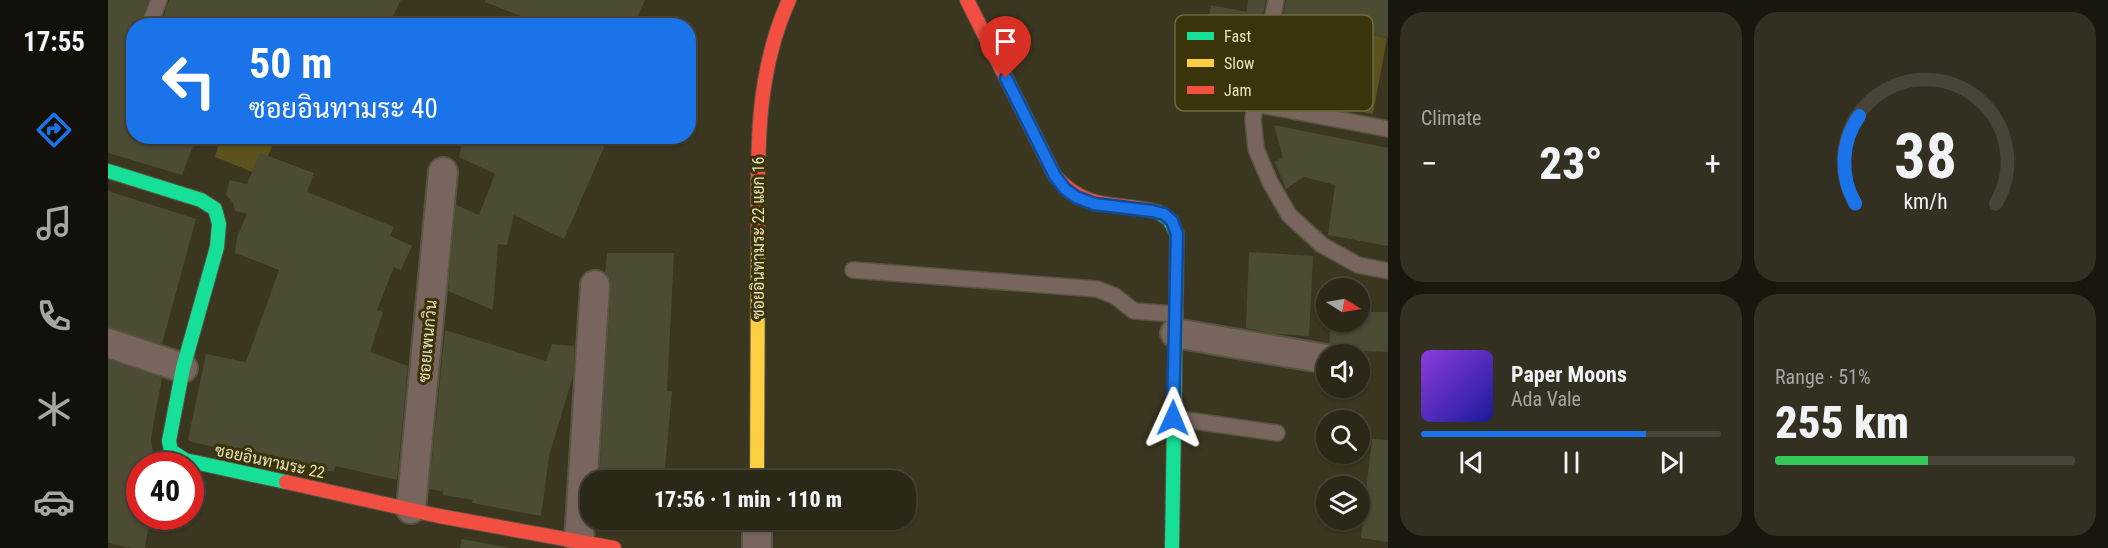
<!DOCTYPE html>
<html lang="en">
<head>
<meta charset="utf-8">
<style>
  :root { --surface:#2c2818; --page:#343021; --text:#f1f3f6; --muted:#a6a6a2; --line:#484437; --accent:#1a73e8 }
  body { margin:0; font-family:"Roboto Condensed",Sarabun,sans-serif; background:var(--page); color:var(--text); height:100vh; display:flex; flex-direction:column; font-size:22px; white-space:nowrap }
  * { box-sizing:border-box; margin:0 }
  p { font-size:20px; color:var(--muted) }
  .icon { flex:none; width:33px; height:33px; fill:none; stroke:currentColor; stroke-width:2; stroke-linecap:round; stroke-linejoin:round }
  .map { position:relative; flex:1; overflow:hidden }
  .details { display:flex; flex-direction:column; gap:12px; padding:12px; background:#18160d; width:720px }
  .details>* { flex:none }
  .guide { position:absolute; left:18px; top:18px; width:570px; height:126px; border-radius:24px; box-shadow:0 2px 4px #0004,0 0 0 2px var(--line); background:#1a73e8; color:#fff; overflow:hidden }
  .needle { width:39px; rotate:101deg }
  .tools { position:absolute; left:1208px; top:278px; display:grid; gap:12px }
  .tools a { display:grid; place-items:center; width:54px; height:54px; border-radius:50%; background:var(--surface); box-shadow:0 2px 4px #0004,0 0 0 2px var(--line); font-size:30px }
  .speed { position:absolute; left:18px; top:452px; display:flex; gap:12px; font-size:30px; font-weight:700; text-align:center }
  .speed>* { display:grid; place-content:center; width:78px; height:78px; border-radius:50%; background:var(--surface); box-shadow:0 2px 4px #0004,0 0 0 2px var(--line); line-height:1 }
  .speed .limit { border:9px solid #d22; background:#fff; color:#111 }
  .pin { position:absolute; display:grid; place-items:center; width:51px; height:51px; color:#fff; margin:-62px -26px; border-radius:50% 50% 50% 0; rotate:-45deg; box-shadow:0 0 6px #0007 }
  .pin .icon { rotate:45deg }
  .me { position:absolute; width:66px; margin:-33px; rotate:1deg; stroke-linejoin:round; filter:drop-shadow(0 0 4px #0008) }
  .turn { display:flex; align-items:center; gap:21px; height:126px; padding:0 24px; font-size:27px }
  .turn .icon { width:78px; height:78px; stroke-width:2.5 }
  .turn b { display:block; font-size:42px; line-height:51px }
  .big { font-size:45px; font-weight:800; line-height:1.1 }
  .details .card { flex:1; display:flex; flex-direction:column; justify-content:center; gap:9px; min-width:0; padding:0 21px; border-radius:24px; background:var(--page) }
  .details .dial { align-items:center; gap:0 }
  .dial svg { height:156px; overflow:visible; fill:none; stroke:var(--line); stroke-width:7; stroke-linecap:round; text-anchor:middle }
  .dial text { fill:var(--text); stroke:none }
  .song { display:flex; align-items:center; gap:18px }
  .cover { width:72px; height:72px; border-radius:9px; background:linear-gradient(135deg,hsl(270 70% 55%),hsl(240 70% 35%)) }
  .played { height:6px; border-radius:3px; background:linear-gradient(90deg,var(--accent) 75%,var(--line) 75%) }
  .keys { display:flex; justify-content:space-around; direction:ltr }
  .heat { display:flex; justify-content:space-between; align-items:center; font-size:33px; direction:ltr }
  .charge { height:9px; border-radius:4px; background:linear-gradient(90deg,#34c759 51%,var(--line) 0) }
  .details .tiles { flex:1; display:grid; gap:12px; grid-template-columns:repeat(2,1fr) }
  .trip { position:absolute; left:472px; top:470px; width:336px; height:60px; border-radius:24px; background:var(--surface); box-shadow:0 2px 4px #0004,0 0 0 2px var(--line); font-weight:800; line-height:60px; text-align:center }
  main { display:flex; flex:1; min-height:0 }
  .menu { display:flex; flex-direction:column; width:108px; justify-content:space-around; align-items:center; background:#12100a; color:var(--muted) }
  .menu .icon { width:42px; height:42px }
  .menu .current { color:var(--accent) }
  .menu b { font-size:27px; color:var(--text) }
  .map>svg:first-child { display:block }
</style>
</head>
<body>
<main>
<nav class="menu">
<b>17:55</b>
<svg class="icon current" aria-label="directions" viewBox="0 0 24 24"><path d="M12 3l9 9-9 9-9-9zM9 14v-3h6M13 9l2 2-2 2"/></svg>
<svg class="icon" aria-label="music" viewBox="0 0 24 24"><path d="M9 18V5l10-2v13"/><circle cx="6" cy="18" r="3"/><circle cx="16" cy="16" r="3"/></svg>
<svg class="icon" aria-label="phone" viewBox="0 0 24 24"><path d="M5 4h4l2 5-3 2q2 4 5 5l2-3 5 2v4C11 20 4 13 5 4z"/></svg>
<svg class="icon" aria-label="climate" viewBox="0 0 24 24"><path d="M12 3v18M4 7l16 10M4 17L20 7"/></svg>
<svg class="icon" aria-label="car" viewBox="0 0 24 24"><path d="M5 17H2v-5l4-1 3-4h7l3 4 3 1v5h-3M9 17h6M6 11h13"/><circle cx="7" cy="17" r="2"/><circle cx="17" cy="17" r="2"/></svg>
</nav>
<div class="map">
<svg width="1280" height="548" viewBox="0 0 1280 548">
  <rect width="100%" height="100%" fill="#3a3620"/>
  <path fill="#5c521e" d="M1174 18 1279 38 1265 114 1160 94Z
    M113 137H168L152 175 107 157Z"/>
  <path fill="#4b4c33" d="M0 0H41L32 26H26V136H89L74 175 0 153Z
    M61 0H293L280 26 259 17 254 26H52Z
    M377 0H537L525 26H439L377 2Z
    M1140 0H1158L1155 15 1139 12Z
    M1178 0H1280V38L1174 18Z
    M1103 5 1150 14 1132 107 1086 99Z
    M1166 125 1280 148V246L1220 235 1227 185 1196 177 1178 189 1167 162 1175 157Z
    M356 136H501L456 239 406 215 399 245 390 244 385 310 340 291 348 205 371 215 387 174 351 157Z
    M152 153 206 173 199 192 286 227 282 236 304 246 293 270 286 267 269 310 275 312 262 352 300 366 289 480 227 466 226 472 187 463V465L84 442 80 440 98 354 138 362 171 270 127 253 129 237 139 214 127 211 125 203 118 194 122 180 139 184Z
    M0 191 88 219 54 344 0 327Z
    M1141 252 1205 256 1201 336 1167 334 1138 328Z
    M499 253H566L559 391H564L556 480H491L503 286 502 278 497 273Z
    M1251 312H1280V352L1231 350 1221 343 1223 321H1251Z
    M337 330 438 361 444 344 467 346 465 376 441 456 433 516 364 503 365 500 335 495V491L321 489Z
    M0 360 54 378 43 438 45 455 51 465H32V516H42L37 548H24L0 543Z
    M1264 439 1280 440V542L1253 538Z
    M354 539 402 548H352Z"/>
  <g fill="none" stroke-linecap="round" stroke-linejoin="round">
    <g stroke="#57543f" stroke-width="18">
      <path id="lane" d="M1168 0 1145 119 1148 149 1162 182 1181 215 1214 245 1250 265 1280 271
        M41 26 51 0
        M1148 104 1280 129
        M745 270 989 289 1007 296 1026 311 1067 314
        M1065 418 1169 433"/>
    </g>
    <g stroke="#57543f" stroke-width="32">
      <path id="street" d="M1067 333 1218 359
        M0 343 75 368
        M303 509 335 172
        M471 541 487 285
        M649 548V519"/>
    </g>
    <g stroke="#57543f" stroke-width="16">
      <path id="fast" d="M0 171 93 200 107 209 111 224 109 247 75 368 61 441 63 451 77 460 178 482
        M1050 212 1061 219 1069 234 1064 548"/>
    </g>
    <g stroke="#57543f" stroke-width="16">
      <path id="slow" d="M649 480 650 247"/>
    </g>
    <g stroke="#57543f" stroke-width="16">
      <path id="jam" d="M859 0 947 176C981 213 1007 201 1050 212
        M650 247C650 163 645 79 681 0
        M178 482 331 516 506 548"/>
    </g>
    <use href="#lane" stroke="#78665e" stroke-width="15"/>
    <use href="#street" stroke="#78665e" stroke-width="28"/>
    <use href="#fast" stroke="#16e098" stroke-width="14"/>
    <use href="#slow" stroke="#ffcf43" stroke-width="14"/>
    <use href="#jam" stroke="#f24e42" stroke-width="14"/>
  </g>
  <g fill="none" stroke-linecap="round" stroke-linejoin="round">
    <g stroke="#114b97" stroke-width="15">
      <path id="route" d="M898 78 947 176 957 189 968 197 986 204 1044 211 1056 214 1064 221 1069 234 1065 418"/>
    </g>
    <use href="#route" stroke="#1a73e8" stroke-width="10"/>
  </g>
  <g text-anchor="middle" stroke-width="6" stroke-linejoin="round" paint-order="stroke">
    <g font-size="16" fill="#eae3be" stroke="#3b3309">
      <text transform="translate(650 238) rotate(-90)" y="6">ซอยอินทามระ 22 แยก 16</text>
      <text transform="translate(319 341) rotate(-85)" y="6">ซอยเพนกวิน</text>
      <text transform="translate(162 461) rotate(12)" y="6">ซอยอินทามระ 22</text>
    </g>
  </g>
  <rect x="1067" y="15" width="198" height="96" rx="9" fill="#3b3309" stroke="#70683f" stroke-width="1.5"/>
  <rect x="1079" y="32" width="27" height="8" fill="#16e098"/>
  <rect x="1079" y="59" width="27" height="8" fill="#ffcf43"/>
  <rect x="1079" y="86" width="27" height="8" fill="#f24e42"/>
  <g font-size="16" fill="#eae3be">
    <text x="1116" y="42">Fast</text>
    <text x="1116" y="69">Slow</text>
    <text x="1116" y="96">Jam</text>
  </g>
</svg>
<div class="tools">
<a><svg class="needle" viewBox="-14 -14 28 28"><path d="M0-13l5 13h-10z" fill="#e53935"/><path d="M0 13l5-13h-10z" fill="#a6a6a2"/></svg></a>
<a><svg class="icon" aria-label="sound" viewBox="0 0 24 24"><path d="M4 9h4l5-4v14l-5-4H4zM17 9q2 3 0 6"/></svg></a>
<a><svg class="icon" aria-label="search" viewBox="0 0 24 24"><circle cx="10" cy="10" r="6"/><path d="M15 15l6 6"/></svg></a>
<a><svg class="icon" aria-label="layers" viewBox="0 0 24 24"><path d="M12 4l9 5-9 5-9-5zM3 14l9 5 9-5"/></svg></a>
</div>
<div class="speed"><div class="limit">40</div></div>
<div class="pin" style="left:898px;top:78px;background:#d93025"><svg class="icon" aria-label="arrive" viewBox="0 0 24 24"><path d="M6 21V4h12l-3 4 3 4H6"/></svg></div>
<svg class="me" style="left:1065px;top:418px" viewBox="-20 -20 40 40"><path d="M0-17L14 15 0 8-14 15z" fill="#1a73e8" stroke="#fff" stroke-width="4"/></svg>
<div class="trip">17:56 · 1 min · 110 m</div>
<div class="guide">
<div class="turn"><svg class="icon" aria-label="left" viewBox="0 0 24 24"><path d="M17 20v-9H6M10 6l-5 5 5 5"/></svg><div><b>50 m</b>ซอยอินทามระ 40</div></div>
</div>
</div>
<section class="details">
<div class="tiles">
<div class="card"><p>Climate</p>
<div class="heat"><a>−</a><b class="big">23°</b><a>+</a></div>
</div>
<div class="card dial"><svg viewBox="0 0 100 80">
<path d="M14 69A42 42 0 1 1 86 69"/>
<path d="M14 69A42 42 0 0 1 16 24" stroke="#1a73e8"/>
<text x="50" y="56" font-size="32" font-weight="700">38</text>
<text x="50" y="72" font-size="11">km/h</text>
</svg></div>
<div class="card">
<div class="song"><i class="cover"></i><div><b>Paper Moons</b><p>Ada Vale</p></div></div>
<div class="played"></div>
<div class="keys"><svg class="icon" aria-label="previous" viewBox="0 0 24 24"><path d="M18 5L8 12l10 7zM5 5v14"/></svg><svg class="icon" aria-label="pause" viewBox="0 0 24 24"><path d="M8 5v14M16 5v14"/></svg><svg class="icon" aria-label="next" viewBox="0 0 24 24"><path d="M6 5l10 7-10 7zM19 5v14"/></svg></div>
</div>
<div class="card"><p>Range · 51%</p><b class="big">255 km</b><div class="charge"></div></div>
</div>
</section>
</main>
</body>
</html>
